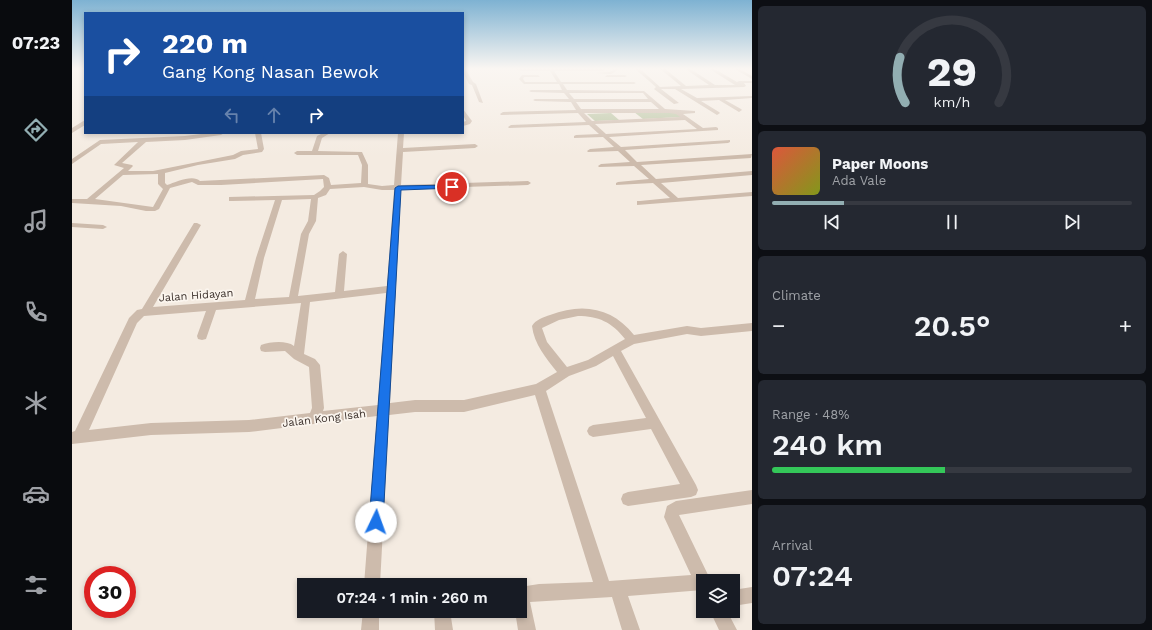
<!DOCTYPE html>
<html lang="en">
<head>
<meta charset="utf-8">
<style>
  :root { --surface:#171b24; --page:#242831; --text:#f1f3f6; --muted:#9ea1a6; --line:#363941; --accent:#92aeb2 }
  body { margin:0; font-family:"Work Sans",sans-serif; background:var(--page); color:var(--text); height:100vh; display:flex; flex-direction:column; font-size:15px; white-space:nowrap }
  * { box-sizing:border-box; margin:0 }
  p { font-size:13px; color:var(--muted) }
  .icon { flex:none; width:22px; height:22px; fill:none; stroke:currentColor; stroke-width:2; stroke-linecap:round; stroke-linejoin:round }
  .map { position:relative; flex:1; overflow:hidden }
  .details { display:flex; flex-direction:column; gap:6px; padding:6px; background:#0d0f14; width:400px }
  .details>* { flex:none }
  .top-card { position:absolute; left:12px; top:12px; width:380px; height:122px; border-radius:0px; box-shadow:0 2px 6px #0003; background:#1a4fa0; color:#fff; overflow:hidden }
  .fabs { position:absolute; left:624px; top:574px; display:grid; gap:8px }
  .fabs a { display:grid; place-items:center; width:44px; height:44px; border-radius:0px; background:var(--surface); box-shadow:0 2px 6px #0003; font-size:20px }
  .speed { position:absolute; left:12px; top:566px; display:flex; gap:8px; font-size:20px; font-weight:700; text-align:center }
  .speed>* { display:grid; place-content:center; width:52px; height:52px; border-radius:50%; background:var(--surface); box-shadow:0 2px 6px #0003; line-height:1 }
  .speed .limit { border:6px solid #d22; background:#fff; color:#111 }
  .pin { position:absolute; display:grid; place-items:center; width:34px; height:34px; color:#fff; margin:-17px; border:2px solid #fff; border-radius:50%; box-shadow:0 1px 4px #0007 }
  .me { position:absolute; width:44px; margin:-22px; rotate:3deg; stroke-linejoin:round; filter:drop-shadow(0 0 3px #0008) }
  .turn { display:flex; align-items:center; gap:14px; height:84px; padding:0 12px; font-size:18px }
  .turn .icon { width:52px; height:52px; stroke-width:2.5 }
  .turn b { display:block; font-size:28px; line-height:34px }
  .lanes { display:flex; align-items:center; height:38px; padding:0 12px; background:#0003; justify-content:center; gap:20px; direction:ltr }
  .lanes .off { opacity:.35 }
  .big { font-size:30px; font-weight:600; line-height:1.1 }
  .details .widget { flex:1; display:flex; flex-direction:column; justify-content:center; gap:6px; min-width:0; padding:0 14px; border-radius:6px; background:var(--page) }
  .details .dial { align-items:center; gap:0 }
  .dial svg { height:104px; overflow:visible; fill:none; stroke:var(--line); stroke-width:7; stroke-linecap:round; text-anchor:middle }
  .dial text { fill:var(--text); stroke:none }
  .song { display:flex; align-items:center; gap:12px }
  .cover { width:48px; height:48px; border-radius:6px; background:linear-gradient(135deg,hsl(10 70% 55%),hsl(70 70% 35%)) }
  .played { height:4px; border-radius:2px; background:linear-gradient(90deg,var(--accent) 20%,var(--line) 20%) }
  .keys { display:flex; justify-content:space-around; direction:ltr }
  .heat { display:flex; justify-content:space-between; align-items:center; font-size:22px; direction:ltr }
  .charge { height:6px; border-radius:3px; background:linear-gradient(90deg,#34c759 48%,var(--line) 0) }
  .trip { position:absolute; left:225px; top:578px; width:230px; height:40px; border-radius:0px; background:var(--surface); box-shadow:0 2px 6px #0003; font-weight:600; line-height:40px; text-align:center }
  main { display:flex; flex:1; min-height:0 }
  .tab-bar { display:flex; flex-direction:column; width:72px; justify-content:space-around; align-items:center; background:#090b0e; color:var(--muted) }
  .tab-bar .icon { width:28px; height:28px }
  .tab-bar .selected { color:var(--accent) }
  .tab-bar b { font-size:18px; color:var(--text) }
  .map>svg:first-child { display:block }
</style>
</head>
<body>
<main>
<nav class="tab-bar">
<b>07:23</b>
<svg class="icon selected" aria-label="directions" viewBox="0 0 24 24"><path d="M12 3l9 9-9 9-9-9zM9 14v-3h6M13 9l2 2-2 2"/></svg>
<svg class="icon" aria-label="music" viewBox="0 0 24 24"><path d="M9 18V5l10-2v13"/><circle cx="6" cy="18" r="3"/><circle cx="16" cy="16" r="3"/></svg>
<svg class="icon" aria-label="phone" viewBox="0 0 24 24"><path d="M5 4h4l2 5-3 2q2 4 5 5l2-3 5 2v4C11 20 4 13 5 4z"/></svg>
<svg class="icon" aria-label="climate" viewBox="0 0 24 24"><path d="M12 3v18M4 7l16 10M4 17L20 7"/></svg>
<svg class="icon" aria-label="car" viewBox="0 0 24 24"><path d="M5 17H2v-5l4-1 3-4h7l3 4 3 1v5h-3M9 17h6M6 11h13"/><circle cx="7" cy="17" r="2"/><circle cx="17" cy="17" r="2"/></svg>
<svg class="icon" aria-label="filters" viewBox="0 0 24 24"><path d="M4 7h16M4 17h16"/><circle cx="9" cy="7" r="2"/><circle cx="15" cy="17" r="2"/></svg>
</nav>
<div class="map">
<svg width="680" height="630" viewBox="0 0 680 630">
  <rect width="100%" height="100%" fill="#f4ebe1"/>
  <path fill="#b8c4a0" d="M562 112H603L609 117 571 119Z
    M539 113 547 120 523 121 515 114Z"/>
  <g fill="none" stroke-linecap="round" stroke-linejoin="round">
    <path fill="#cdbbac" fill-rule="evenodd" d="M391 68H393L401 82 404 84 411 103 407 102 400 85 397 84 391 72Z
      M439 68H535L531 71H482L489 82H562L564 83 562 84H491L495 90 572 91 593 109 623 111V113L611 114 631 128 644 127 646 128V130L537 137 549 147 658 140V142L656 143 553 150 565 162 680 154 679 158 569 165 584 179 680 171V175L589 183 606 198 680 192V196L565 205V201H568L598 198 581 183 544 185V183L546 182 577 179 562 166 527 167 526 166 529 164 558 162 546 151 516 152 515 151 518 149 542 147 531 137 502 138V136L504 135 527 134 517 125 437 128 436 127 439 125 514 122 506 113 429 115 428 114 431 112 504 110 499 102 463 101 461 100 463 99H497L492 93 459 92 457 91 459 90H490L487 84H452L447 79 450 75H466L468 77H452L451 79 453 82H485L478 71H449ZM497 93H571L576 99H502ZM504 102H579L587 109H509ZM512 113H597L604 114 608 117 520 121ZM613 120 625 129 534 134 523 124Z
      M540 68H544L546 70 539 74 523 73 538 72 541 70Z
      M562 68H567L588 87 609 86 587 68H592L614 86 637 85 612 68H617L643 85H663L636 68H641L665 82 667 81H680V83H672L674 86 672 87 609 89 625 98 680 96V98L653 100 669 109 670 110 667 112 647 100 629 101 647 112 648 113 645 115 603 89H589L607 103 602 104 582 89 584 87Z
      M661 68H666L680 76V79Z
      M535 75H553L555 76 553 77H533Z
      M391 109 400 121 398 124 391 126V122L394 121 391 115Z
      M13 120V125L0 133V128Z
      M137 133H152L149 135 113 140 74 142 50 163 60 165 61 166 56 171H81L161 155 169 151 186 149 183 133H189L192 149 190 152 171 155 163 159 126 165 93 173V183L95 185C104 182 121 174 128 181L252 175 257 178 259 185 289 183 290 165 286 155H225L222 153 225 151H240L245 136 251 133H258L250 138 246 151 290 152 296 165V184L310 186 322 185 326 133H332L331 148 403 144 406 146 403 148 331 152 329 185 456 181 459 183 456 185 329 189 318 403 343 400H392L464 384 485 372C474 358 462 344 460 326 463 320 472 317 478 315 511 302 541 308 562 335L615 326 629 328 680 323V331L629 336 615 334 562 344 549 351 624 485 626 490 624 495 619 497 556 506 551 504 549 499 551 494 556 492 608 484 579 429 521 437 517 435 515 431 517 427 521 425 574 418 541 356 524 366 497 376 474 391 537 581 619 575 592 517 595 506 604 501 680 490V504L607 515 639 581H631V590L556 596 568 630H550L540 597 458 602 464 630H446L443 611H448V587L467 584 521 582 463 395 392 412H343L317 415 308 585H292L305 416 177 432 79 435 0 444V432L3 431 57 318 65 310 70 309 122 223H125L129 225 81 307 173 300 184 258 203 200 160 201H157V197L242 195 248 191 252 187 251 179 149 185H126L120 182 98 188 87 209 83 211H74L49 206 0 203V199H15L52 168 42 165 66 142 29 144 0 164V159L28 140 113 136ZM86 174V184L91 189 81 207 23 199 51 175ZM292 187 310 190H322L315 286 272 291 275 254 271 251 267 254 263 292 226 296 237 234 244 221 246 198 254 195 258 189ZM239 199 236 221 229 234 217 297 183 299 192 258 210 200ZM314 293 306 405 251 411 252 408 248 365 243 359 232 354 238 302ZM229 303 222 346C214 340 198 342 189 345L188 348 189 351 193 352 213 351 222 359 237 367 240 408 238 413 177 420 79 423 17 430 65 323 72 316 134 311 125 336 126 339 130 340 134 339 135 336 144 310ZM506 316C526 316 540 322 553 339L516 360 495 367 475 342 470 328 487 320Z
      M0 223 31 225 35 227 31 229 0 227Z
      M680 587V603L661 606V590Z
      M291 611H307V630H289Z
      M362 611H378L381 630H363Z
      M638 611H655L665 630H647Z"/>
  </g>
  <linearGradient id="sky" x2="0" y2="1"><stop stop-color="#7eb2d2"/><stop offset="0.44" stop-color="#faf6f2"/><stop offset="1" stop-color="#faf6f2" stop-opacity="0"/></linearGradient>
  <rect width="680" height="156" fill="url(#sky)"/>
  <path fill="#1a73e8" stroke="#114b97" d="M380 185H382V188L329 190 311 522 309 526 304 528 299 526 297 522 323 188 326 186Z"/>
  <g text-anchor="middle" stroke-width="3.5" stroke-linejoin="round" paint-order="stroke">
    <g font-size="11" fill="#3b302b" stroke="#fbf5ee">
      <text transform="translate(124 295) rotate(-4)" y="4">Jalan Hidayan</text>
      <text transform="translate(252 418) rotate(-7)" y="4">Jalan Kong Isah</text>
    </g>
  </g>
</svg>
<div class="fabs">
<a><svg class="icon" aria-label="layers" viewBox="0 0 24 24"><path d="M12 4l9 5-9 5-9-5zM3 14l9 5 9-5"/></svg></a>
</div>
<div class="speed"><div class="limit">30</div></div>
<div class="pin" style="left:380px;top:187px;background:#d93025"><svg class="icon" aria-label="arrive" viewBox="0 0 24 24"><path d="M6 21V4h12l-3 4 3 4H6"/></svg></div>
<svg class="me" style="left:304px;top:522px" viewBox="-20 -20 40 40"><circle r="19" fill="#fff"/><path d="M0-13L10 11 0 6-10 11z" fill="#1a73e8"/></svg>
<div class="trip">07:24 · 1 min · 260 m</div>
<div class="top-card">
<div class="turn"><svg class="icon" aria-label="right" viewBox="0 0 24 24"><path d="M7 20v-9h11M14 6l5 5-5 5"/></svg><div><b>220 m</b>Gang Kong Nasan Bewok</div></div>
<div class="lanes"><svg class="icon off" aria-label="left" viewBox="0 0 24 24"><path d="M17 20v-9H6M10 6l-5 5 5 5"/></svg><svg class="icon off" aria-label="ahead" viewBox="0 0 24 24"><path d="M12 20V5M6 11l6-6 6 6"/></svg><svg class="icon" aria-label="right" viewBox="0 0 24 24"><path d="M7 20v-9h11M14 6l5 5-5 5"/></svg></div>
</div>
</div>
<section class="details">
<div class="widget dial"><svg viewBox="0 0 100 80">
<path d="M14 69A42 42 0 1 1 86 69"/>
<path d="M14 69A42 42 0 0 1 10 34" stroke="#92aeb2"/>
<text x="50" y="56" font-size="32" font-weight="700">29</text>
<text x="50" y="72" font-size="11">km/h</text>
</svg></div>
<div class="widget">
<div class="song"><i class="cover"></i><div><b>Paper Moons</b><p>Ada Vale</p></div></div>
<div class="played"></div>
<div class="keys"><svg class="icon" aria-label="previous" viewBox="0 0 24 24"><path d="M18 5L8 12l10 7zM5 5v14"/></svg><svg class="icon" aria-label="pause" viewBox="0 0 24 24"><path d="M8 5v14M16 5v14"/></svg><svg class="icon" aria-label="next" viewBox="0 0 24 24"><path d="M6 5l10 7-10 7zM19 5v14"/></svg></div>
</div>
<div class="widget"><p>Climate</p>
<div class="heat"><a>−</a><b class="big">20.5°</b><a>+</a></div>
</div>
<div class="widget"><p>Range · 48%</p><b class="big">240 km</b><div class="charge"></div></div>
<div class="widget"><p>Arrival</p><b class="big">07:24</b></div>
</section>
</main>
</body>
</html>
